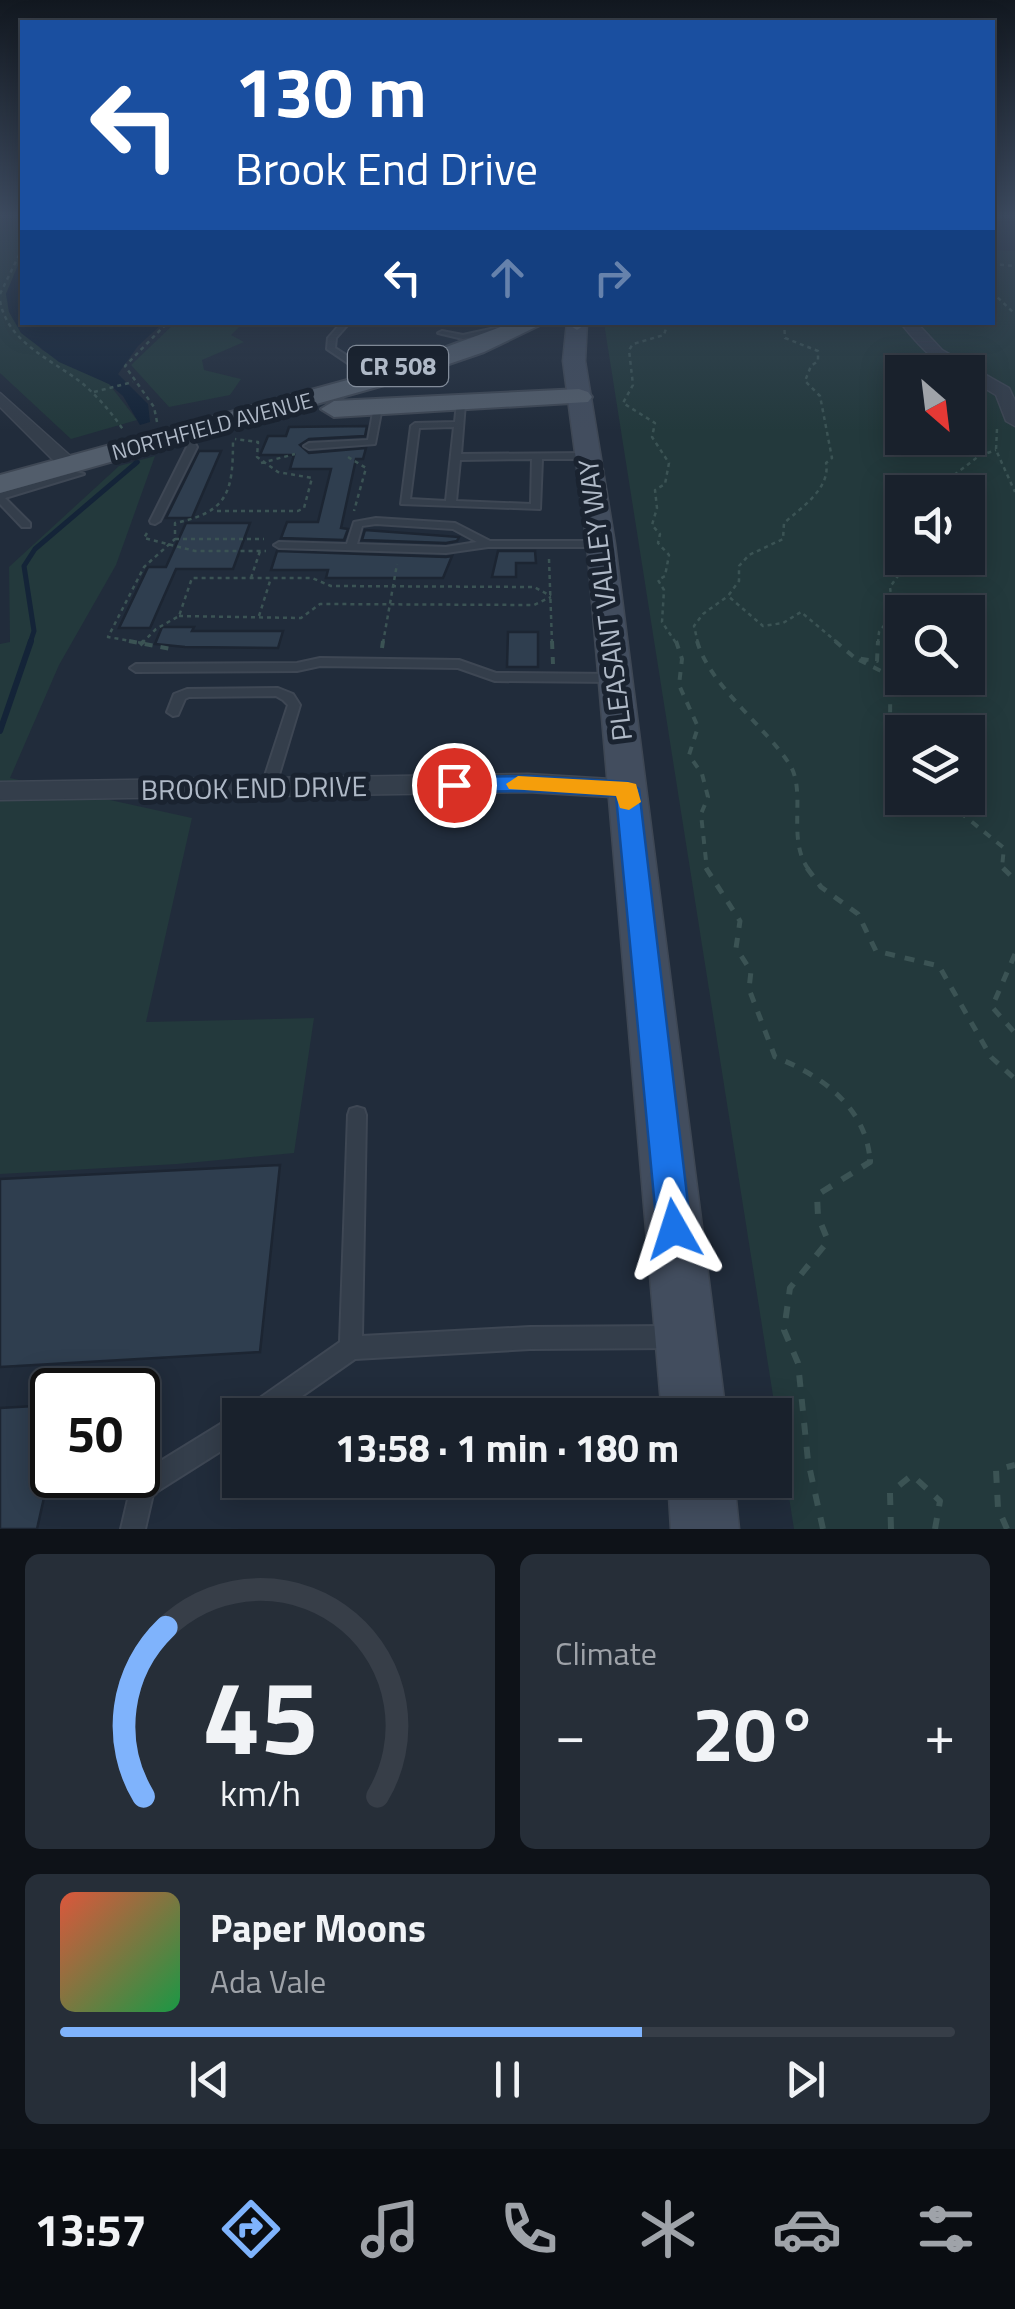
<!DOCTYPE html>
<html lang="en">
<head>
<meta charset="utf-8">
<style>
  :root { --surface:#19212c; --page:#262e38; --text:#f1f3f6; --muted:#9fa3a9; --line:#373e48; --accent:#7fb3fc }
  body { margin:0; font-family:"Titillium Web",sans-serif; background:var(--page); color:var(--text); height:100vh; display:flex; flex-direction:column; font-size:38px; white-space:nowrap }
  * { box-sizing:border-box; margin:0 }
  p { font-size:32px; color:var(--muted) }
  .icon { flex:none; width:55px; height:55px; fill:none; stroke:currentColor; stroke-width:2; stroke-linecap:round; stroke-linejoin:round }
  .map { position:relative; height:1529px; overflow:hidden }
  .side { display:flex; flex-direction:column; gap:25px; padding:25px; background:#0e1218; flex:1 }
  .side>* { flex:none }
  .banner { position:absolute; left:20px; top:20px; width:975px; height:305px; border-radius:0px; box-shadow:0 5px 25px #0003,0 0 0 2px var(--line); background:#1a4fa0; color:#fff; overflow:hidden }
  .needle { width:65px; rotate:152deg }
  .fabs { position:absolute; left:885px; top:355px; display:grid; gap:20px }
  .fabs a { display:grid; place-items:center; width:100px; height:100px; border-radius:0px; background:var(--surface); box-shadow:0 5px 25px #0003,0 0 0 2px var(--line); font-size:50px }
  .speed { position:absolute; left:30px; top:1368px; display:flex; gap:20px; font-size:50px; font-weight:700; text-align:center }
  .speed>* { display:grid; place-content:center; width:130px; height:130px; border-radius:50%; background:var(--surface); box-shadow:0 5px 25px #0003,0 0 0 2px var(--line); line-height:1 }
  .speed .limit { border:5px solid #111; border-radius:15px; background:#fff; color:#111 }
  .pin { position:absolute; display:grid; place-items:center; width:85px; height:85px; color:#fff; margin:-42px; border:5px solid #fff; border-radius:50%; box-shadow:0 2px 10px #0007 }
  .me { position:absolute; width:110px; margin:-55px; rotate:354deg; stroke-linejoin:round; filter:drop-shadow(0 0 8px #0008) }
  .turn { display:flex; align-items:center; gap:35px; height:210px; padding:0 50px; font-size:45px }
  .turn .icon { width:130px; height:130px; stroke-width:2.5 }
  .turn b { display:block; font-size:70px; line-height:85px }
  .lanes { display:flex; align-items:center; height:95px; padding:0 50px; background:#0003; justify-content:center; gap:50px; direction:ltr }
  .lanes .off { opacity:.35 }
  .big { font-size:75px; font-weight:700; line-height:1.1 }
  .side .widget { flex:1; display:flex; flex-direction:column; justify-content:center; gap:15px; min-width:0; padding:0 35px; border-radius:15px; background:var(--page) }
  .side .dial { align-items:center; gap:0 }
  .dial svg { height:260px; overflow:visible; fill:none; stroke:var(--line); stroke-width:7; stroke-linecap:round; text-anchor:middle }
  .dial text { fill:var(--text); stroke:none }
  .song { display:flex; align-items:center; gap:30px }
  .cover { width:120px; height:120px; border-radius:15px; background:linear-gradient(135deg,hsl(10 70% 55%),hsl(140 70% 35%)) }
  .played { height:10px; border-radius:5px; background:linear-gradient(90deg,var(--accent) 65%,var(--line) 65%) }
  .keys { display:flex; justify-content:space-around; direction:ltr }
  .heat { display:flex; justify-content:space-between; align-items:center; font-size:55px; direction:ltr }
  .side .tiles { flex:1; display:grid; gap:25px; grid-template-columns:1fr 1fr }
  .widget:last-child { grid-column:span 2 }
  .trip { position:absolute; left:222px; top:1398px; width:570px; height:100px; border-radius:0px; background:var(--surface); box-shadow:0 5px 25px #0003,0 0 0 2px var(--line); font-weight:700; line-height:100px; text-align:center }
  .tabs { display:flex; height:160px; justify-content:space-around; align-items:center; background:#0a0d12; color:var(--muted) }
  .tabs .icon { width:70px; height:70px }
  .tabs .on { color:var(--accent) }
  .tabs b { font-size:45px; color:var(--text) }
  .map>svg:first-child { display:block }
</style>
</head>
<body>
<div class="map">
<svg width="1015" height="1529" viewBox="0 0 1015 1529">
  <rect width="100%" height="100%" fill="#212c3b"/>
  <path fill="#23393c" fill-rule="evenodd" d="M0 217H22V256L6 294 13 319 42 350 109 384 137 420 71 439 0 373Z
    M993 250 1015 251V1529H794L604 323 992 322ZM902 372H968V438H902ZM902 492H968V558H902ZM902 612H968V678H902ZM902 732H968V798H902Z
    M175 323H320L289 326 242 324 231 335 244 342 202 360 204 370 241 379 230 395 169 407 131 365Z
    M155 456 116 565 59 665 10 778 192 818 146 1022 314 1018 294 1153 177 1164 0 1174V644L10 642 9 567 119 466Z"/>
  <path fill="#142438" d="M22 256V322L163 323 138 346 118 374 148 404 150 422 140 425 123 396 109 384 59 362 21 333 9 312 6 294Z"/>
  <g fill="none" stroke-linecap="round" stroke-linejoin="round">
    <path stroke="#142438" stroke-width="4" d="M133 466 138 462"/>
    <path stroke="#142438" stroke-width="5" d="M30 643 34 631 24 566 35 549 136 463"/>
    <path stroke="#142438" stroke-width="6" d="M0 731 31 641"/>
  </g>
  <path fill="#2f3e4f" stroke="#1c2532" stroke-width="2.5" d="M367 426 365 436 309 439 300 445 309 453 366 448 363 459H356L341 528 348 529 344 540 281 538 287 522H318L331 469H290L294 455H260L268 436H286L289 427Z
    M199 451H221L192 518H166Z
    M186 523H250L233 569H176L150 628H119L148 567H166Z
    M365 530 459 537 457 541 446 543 362 540Z
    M277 551 446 557 452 556 443 578H326L328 570H271Z
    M498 551H535L536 563H516V577H492Z
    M162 627H194L192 631H283L278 648 185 647 155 644Z
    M508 632H538V667H507Z
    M280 1165 260 1352 0 1367V1179Z
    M52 1405V1462L37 1529H0V1408Z"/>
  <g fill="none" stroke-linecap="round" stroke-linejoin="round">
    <g stroke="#3e4754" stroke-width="4">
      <path id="lane" d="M342 322H350L336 338 335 348 373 372V376H367L327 349 328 338Z
        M495 328 499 330 498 332 463 339 438 333 442 331 463 335Z
        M461 400 465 403 461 454 588 453 593 456 588 459H542L540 509 401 504 411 426 415 423 455 422 457 403ZM454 427 446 501 410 499 419 428ZM532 459 531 504 456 501 460 460Z
        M378 404 382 407 375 444 309 449 304 446 309 443 368 440 374 407Z
        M182 431H188L197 447 160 521 155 524 151 523 150 521 187 447 181 433Z
        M76 472 84 474 5 498 30 523V527H22L0 504V493Z
        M376 518 455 523 490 541H601L606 544 601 547H488L446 553 279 548 274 545 279 542 347 544 354 522ZM376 524 453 529 477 542 446 547 357 544 362 526Z
        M320 658 459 660 496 673 615 674 621 678 615 682 495 681 458 668 320 666 297 671 136 672 130 668 136 664 297 663Z
        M278 688 293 694 300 705 275 788 268 793 261 788 288 705 283 700 276 696 189 697 185 699 178 715 173 716 167 712 174 694 187 689Z
        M357 1107 364 1109 366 1115 362 1336 530 1327 670 1326 678 1329 681 1337 678 1345 670 1348 530 1349 355 1359 275 1415H240V1439L153 1494 145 1529H121L133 1478 232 1417 240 1413 243 1415 247 1407 340 1342 348 1115 350 1109Z"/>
    </g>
    <g stroke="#3e4754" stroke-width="3">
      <path id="street" d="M900 322H916L942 350 1009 388 1015 401V426L1006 421 996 395 968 378V372C940 372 916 342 900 322Z
        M0 393 76 461V469H62L0 407Z
        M528 774 627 780 637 782 641 789 637 796 627 798 528 792 0 800V782Z"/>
    </g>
    <g stroke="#3e4754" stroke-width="3">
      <path id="secondary" d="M567 322H587L585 361 615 544 726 1415H662L587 544 563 361Z
        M668 1480H734L739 1529H671Z"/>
    </g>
    <g stroke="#3e4754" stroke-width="4">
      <path id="primary" d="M514 322H546L484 352 402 380 0 493V475L384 370Z
        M589 322 577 330 566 323V322Z
        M579 389 588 392 592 397 588 402 334 417 321 409 334 401Z"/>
    </g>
    <path stroke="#3b5354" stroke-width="2.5" stroke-dasharray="4 4" stroke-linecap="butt" d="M992 264 1015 266
      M992 268 996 272 992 285
      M992 292 1015 314
      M0 294 22 249
      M0 301C8 343 51 359 82 383 98 397 112 413 124 431
      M668 322 664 335 633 344 629 350 633 385 623 403 655 423 652 437 669 463 665 484 655 490 657 508 652 525 660 534 658 543 669 555 665 576 658 580 664 590 662 622 676 643
      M784 322 785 338 818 351V361L811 366 805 381 820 396 832 458 826 463C831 488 801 508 784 523L783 539 749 555 739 566V581L728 596 763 626 783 623 801 612 838 643
      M94 392 133 382
      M157 422 154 407 125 366 168 322
      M997 429 996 450 1015 492
      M348 457 366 468 354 511
      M261 463 295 454
      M943 492 941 485 979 456 996 450
      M217 511H298L304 508 312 478 278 472 257 457 258 442 235 439
      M147 533 144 538 195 551H266
      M175 539H264
      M549 559 552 643
      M251 578 260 551
      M179 616 301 618 320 604 534 605 551 597
      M259 616 271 578
      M142 643 156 629 179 616 192 578H312L331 586 534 587 551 596
      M142 643 108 637 144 567 175 539V523C229 512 233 491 233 440
      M383 643 397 564
      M698 643 694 626 703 614 728 596
      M878 643 879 632 893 614 890 587 906 565V558"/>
    <path stroke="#3b5354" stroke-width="4" stroke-dasharray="8 8" stroke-linecap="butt" d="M129 641 171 649
      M552 641 553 664
      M676 641 682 659 679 685 698 727 689 755 702 774 708 797 701 814 707 870
      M697 641C709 685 766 727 790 765 807 793 786 840 809 870
      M835 641 855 658 877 661 878 641
      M140 645 144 641
      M382 648 383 641
      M859 660 891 676C888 687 890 691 890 701 891 721 886 732 902 749
      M952 798 956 809 1004 848 1002 867 1005 870"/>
    <path stroke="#3b5354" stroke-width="5" stroke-dasharray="10 10" stroke-linecap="butt" d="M706 868 740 921 736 948 751 971 749 989 775 1057C821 1075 866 1107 870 1160
      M807 868 821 887 858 914 876 951 939 966 991 1057 1015 1079
      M1003 868 1015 880
      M1015 954 992 1007 1015 1033"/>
    <path stroke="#3b5354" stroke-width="6" stroke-dasharray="12 12" stroke-linecap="butt" d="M823 1529 808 1461 798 1363 784 1330 790 1288 828 1241 818 1216 817 1195 870 1162V1158
      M891 1529 890 1493 912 1475 940 1501 935 1529
      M1007 1529 998 1508 996 1470 1015 1465"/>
    <use href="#lane" fill="#343e4b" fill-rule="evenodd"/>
    <use href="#street" fill="#343e4b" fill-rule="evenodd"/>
    <use href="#secondary" fill="#424d5e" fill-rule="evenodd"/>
    <use href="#primary" fill="#525d6b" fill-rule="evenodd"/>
  </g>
  <linearGradient id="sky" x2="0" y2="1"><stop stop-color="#121820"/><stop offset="0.5" stop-color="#3d4b60"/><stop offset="1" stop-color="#3d4b60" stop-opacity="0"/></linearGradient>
  <rect width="1015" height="431" fill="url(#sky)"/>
  <path fill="#1a73e8" stroke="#114b97" stroke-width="2.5" d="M528 776 628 782 639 789 691 1229 686 1241 674 1245 662 1241 657 1229 616 796 528 791 454 792 442 785 454 777Z"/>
  <path fill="#f59e0b" d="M518 776 628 782 636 784 641 802 629 810 620 808 616 796 509 789 506 784Z"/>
  <g text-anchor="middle" stroke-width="10" stroke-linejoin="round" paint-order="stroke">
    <g font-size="22" fill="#afb9c7" stroke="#1a2330">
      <text transform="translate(212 426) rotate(-15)" y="8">NORTHFIELD AVENUE</text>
    </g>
    <rect fill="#1a2330" stroke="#828c9a" stroke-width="2.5" x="348" y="346" width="100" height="40" rx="8"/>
    <g font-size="25" font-weight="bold" fill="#afb9c7">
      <text x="398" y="375">CR 508</text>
    </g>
    <g font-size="28" fill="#afb9c7" stroke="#1a2330">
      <text transform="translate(605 600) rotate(-97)" y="10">PLEASANT VALLEY WAY</text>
      <text transform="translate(254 788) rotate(-1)" y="10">BROOK END DRIVE</text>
    </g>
  </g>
</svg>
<div class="fabs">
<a><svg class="needle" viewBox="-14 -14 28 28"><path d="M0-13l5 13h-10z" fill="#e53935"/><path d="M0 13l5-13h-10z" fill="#9fa3a9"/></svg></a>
<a><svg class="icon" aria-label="sound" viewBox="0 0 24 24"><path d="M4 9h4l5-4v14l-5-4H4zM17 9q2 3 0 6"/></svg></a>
<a><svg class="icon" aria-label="search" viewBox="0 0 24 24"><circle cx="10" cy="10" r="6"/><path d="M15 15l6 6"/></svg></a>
<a><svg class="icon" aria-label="layers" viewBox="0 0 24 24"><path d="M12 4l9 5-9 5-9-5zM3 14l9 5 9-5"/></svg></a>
</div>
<div class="speed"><div class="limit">50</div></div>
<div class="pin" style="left:454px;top:785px;background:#d93025"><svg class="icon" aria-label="arrive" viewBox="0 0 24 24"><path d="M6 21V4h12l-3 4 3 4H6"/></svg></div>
<svg class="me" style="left:674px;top:1229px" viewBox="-20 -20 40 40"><path d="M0-17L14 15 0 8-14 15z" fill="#1a73e8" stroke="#fff" stroke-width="4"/></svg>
<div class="trip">13:58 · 1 min · 180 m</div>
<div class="banner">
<div class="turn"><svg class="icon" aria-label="left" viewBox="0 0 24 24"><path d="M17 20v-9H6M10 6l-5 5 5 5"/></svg><div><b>130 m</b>Brook End Drive</div></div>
<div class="lanes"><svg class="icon" aria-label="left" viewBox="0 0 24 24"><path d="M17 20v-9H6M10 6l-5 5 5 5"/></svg><svg class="icon off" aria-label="ahead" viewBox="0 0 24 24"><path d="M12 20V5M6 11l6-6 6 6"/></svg><svg class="icon off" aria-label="right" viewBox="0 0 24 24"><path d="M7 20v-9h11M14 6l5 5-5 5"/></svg></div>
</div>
</div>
<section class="side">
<div class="tiles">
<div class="widget dial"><svg viewBox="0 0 100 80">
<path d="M14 69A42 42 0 1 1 86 69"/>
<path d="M14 69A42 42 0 0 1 21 17" stroke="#7fb3fc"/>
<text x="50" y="56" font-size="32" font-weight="700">45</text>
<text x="50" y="72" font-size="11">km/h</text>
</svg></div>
<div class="widget"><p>Climate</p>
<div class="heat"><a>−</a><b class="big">20°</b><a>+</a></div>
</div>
<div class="widget">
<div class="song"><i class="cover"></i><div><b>Paper Moons</b><p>Ada Vale</p></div></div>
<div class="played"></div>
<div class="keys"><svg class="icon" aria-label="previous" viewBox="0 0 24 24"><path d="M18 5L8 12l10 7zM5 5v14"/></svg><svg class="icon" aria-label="pause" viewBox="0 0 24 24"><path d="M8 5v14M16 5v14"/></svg><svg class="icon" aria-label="next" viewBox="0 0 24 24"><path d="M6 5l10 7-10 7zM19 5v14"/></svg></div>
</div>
</div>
</section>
<nav class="tabs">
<b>13:57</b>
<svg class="icon on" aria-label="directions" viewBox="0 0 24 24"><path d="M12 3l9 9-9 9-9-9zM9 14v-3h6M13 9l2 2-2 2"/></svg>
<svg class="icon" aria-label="music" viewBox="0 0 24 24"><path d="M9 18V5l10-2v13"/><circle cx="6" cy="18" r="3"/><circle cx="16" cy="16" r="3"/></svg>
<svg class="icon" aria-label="phone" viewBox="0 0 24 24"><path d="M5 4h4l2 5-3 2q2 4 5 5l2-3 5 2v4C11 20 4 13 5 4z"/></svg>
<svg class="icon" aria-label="climate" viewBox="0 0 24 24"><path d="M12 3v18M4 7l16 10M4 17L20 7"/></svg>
<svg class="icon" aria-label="car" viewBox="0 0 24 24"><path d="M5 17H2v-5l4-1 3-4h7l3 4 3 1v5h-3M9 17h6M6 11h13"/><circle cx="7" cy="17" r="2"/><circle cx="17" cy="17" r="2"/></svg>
<svg class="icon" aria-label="filters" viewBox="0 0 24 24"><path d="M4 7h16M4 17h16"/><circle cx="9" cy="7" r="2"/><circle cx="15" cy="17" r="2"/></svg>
</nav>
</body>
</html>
